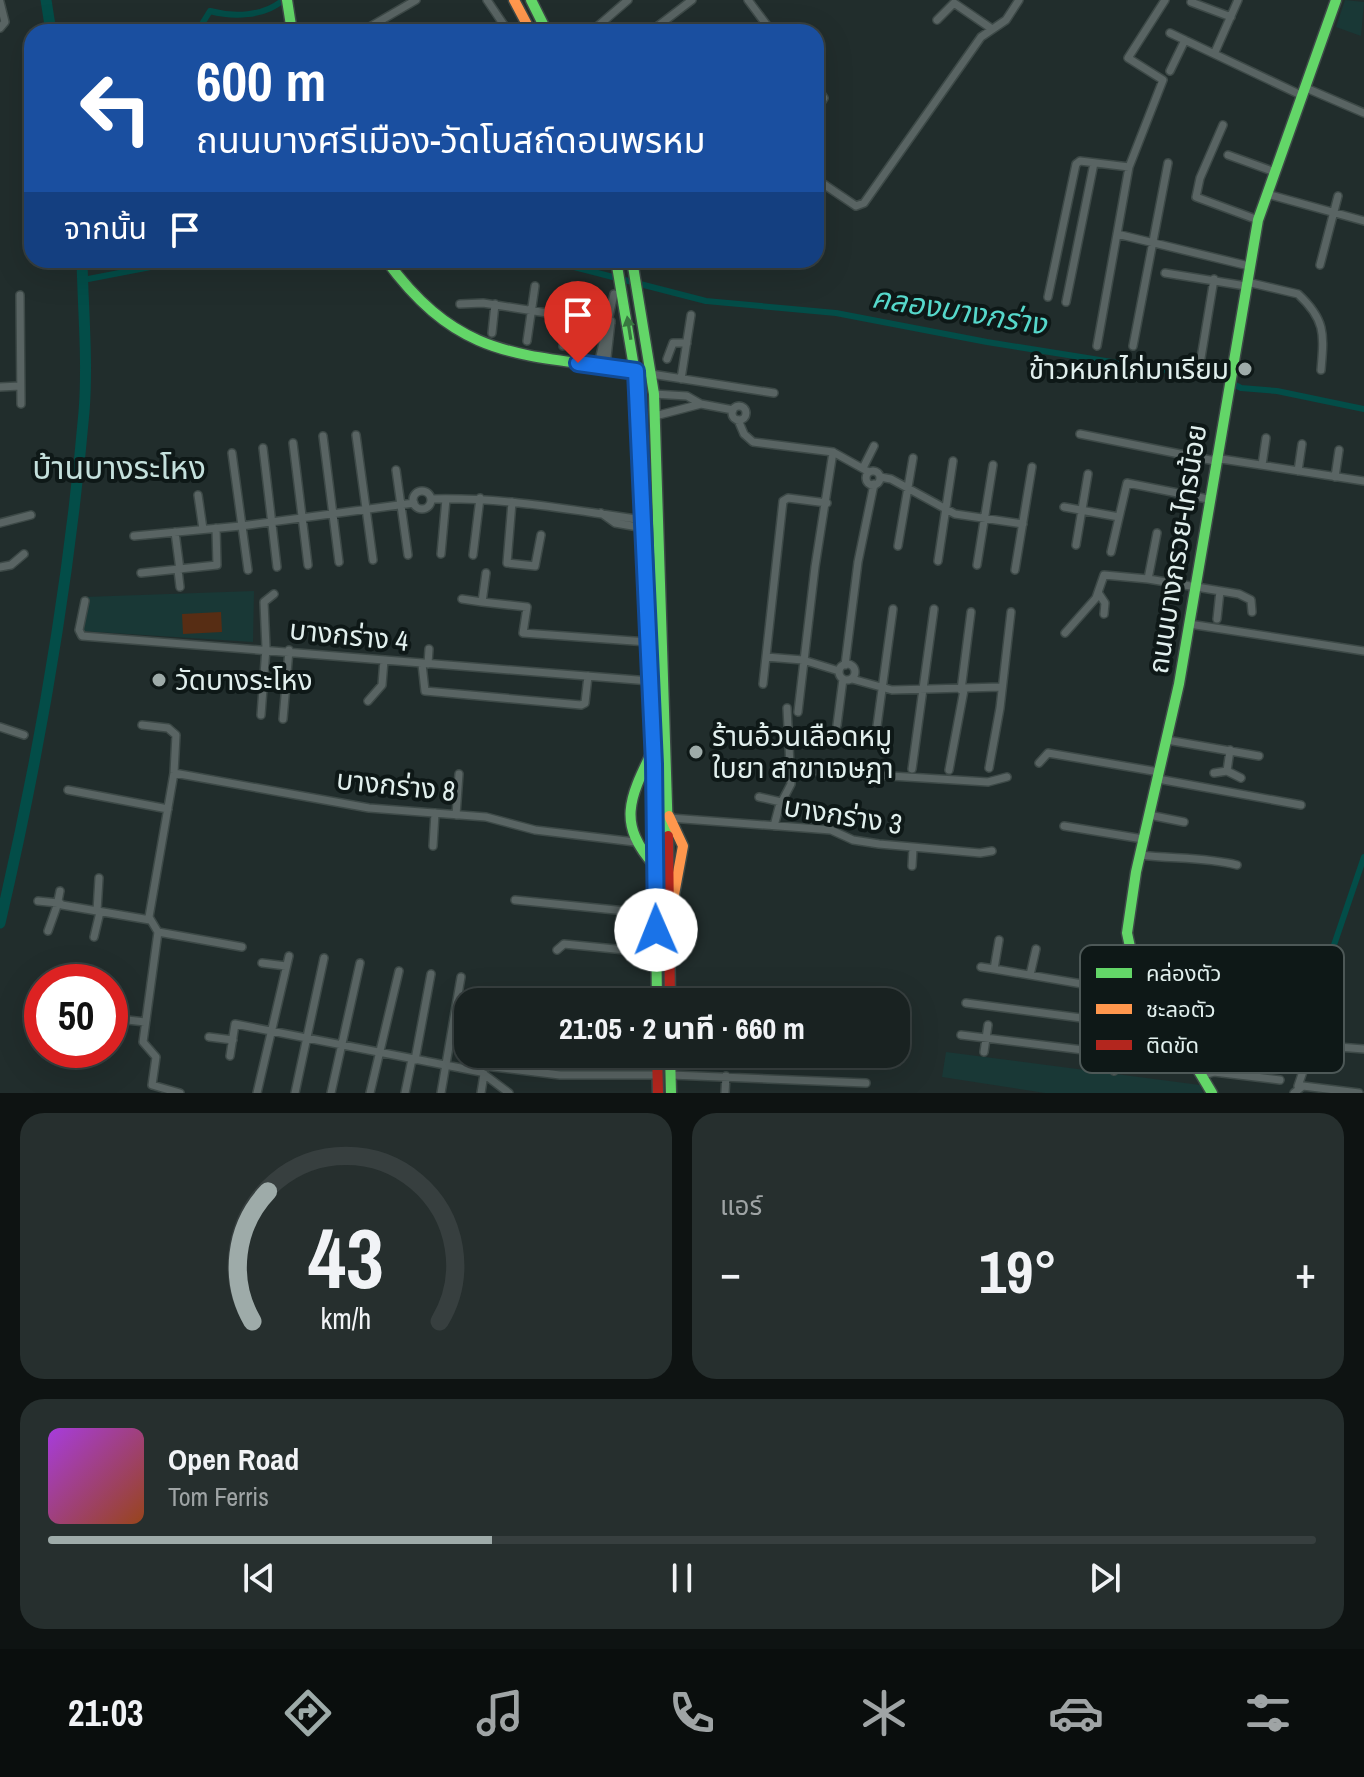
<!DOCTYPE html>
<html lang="th">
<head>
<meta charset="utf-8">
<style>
  :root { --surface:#192221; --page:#262f2e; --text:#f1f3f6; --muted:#9fa4a5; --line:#373f3f; --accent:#9eaba9 }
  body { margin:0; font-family:"Archivo Narrow","Noto Sans Thai",sans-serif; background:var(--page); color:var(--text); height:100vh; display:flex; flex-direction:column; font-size:30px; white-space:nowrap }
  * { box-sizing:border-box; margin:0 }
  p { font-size:26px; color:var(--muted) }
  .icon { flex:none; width:44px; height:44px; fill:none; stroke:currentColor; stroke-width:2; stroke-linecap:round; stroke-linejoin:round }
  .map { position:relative; height:1093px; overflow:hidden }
  .sheet { display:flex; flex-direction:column; gap:20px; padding:20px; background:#0e1312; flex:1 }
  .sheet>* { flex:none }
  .top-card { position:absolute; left:24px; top:24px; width:800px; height:244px; border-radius:24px; box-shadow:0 8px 32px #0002,0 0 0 2px var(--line); background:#1a4fa0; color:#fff; overflow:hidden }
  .speed { position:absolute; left:24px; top:964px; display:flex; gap:16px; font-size:40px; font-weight:700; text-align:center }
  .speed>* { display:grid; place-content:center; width:104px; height:104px; border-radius:50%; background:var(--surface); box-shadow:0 8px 32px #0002,0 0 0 2px var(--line); line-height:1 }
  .speed .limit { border:12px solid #d22; background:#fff; color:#111 }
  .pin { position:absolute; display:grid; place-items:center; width:68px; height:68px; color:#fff; margin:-82px -34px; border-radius:50% 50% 50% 0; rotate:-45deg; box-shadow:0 0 8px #0007 }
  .pin .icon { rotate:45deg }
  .me { position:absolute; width:88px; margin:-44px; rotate:359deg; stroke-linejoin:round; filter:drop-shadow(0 0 6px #0008) }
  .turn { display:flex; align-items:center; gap:28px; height:168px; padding:0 40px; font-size:36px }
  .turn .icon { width:104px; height:104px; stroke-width:2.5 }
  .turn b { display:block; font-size:56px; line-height:68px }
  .then { display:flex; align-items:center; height:76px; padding:0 40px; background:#0003; gap:16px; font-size:30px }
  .big { font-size:60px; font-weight:700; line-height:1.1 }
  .sheet .widget { flex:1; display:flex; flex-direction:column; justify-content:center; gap:12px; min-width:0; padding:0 28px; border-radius:24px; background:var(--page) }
  .sheet .dial { align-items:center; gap:0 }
  .dial svg { height:208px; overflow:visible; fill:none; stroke:var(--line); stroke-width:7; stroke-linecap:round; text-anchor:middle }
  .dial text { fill:var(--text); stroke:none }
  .song { display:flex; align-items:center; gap:24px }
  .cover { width:96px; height:96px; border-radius:12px; background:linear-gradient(135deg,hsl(280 70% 55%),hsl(20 70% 35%)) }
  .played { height:8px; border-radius:4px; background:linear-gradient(90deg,var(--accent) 35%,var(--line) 35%) }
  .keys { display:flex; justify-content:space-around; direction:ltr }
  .heat { display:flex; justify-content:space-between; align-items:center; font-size:44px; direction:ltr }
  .sheet .tiles { flex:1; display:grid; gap:20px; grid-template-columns:1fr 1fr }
  .widget:last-child { grid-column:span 2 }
  .trip { position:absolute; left:454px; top:988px; width:456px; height:80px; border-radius:24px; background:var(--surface); box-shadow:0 8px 32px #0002,0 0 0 2px var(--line); font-weight:700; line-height:80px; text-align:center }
  .tabs { display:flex; height:128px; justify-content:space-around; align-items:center; background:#0a0e0d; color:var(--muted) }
  .tabs .icon { width:56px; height:56px }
  .tabs .current { color:var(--accent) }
  .tabs b { font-size:36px; color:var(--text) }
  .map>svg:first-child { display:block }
</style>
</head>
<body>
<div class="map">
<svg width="1364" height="1093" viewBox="0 0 1364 1093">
  <rect width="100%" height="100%" fill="#212d2c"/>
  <path fill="#193836" d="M1345 0 1364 2 1361 36 1336 27Z
    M254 591 253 642 81 631 84 597Z
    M946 1052 1200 1085 1203 1093H1045L942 1077Z"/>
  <path fill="#572d14" d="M221 612 222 632 183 634 182 614Z"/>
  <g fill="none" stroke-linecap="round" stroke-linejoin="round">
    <path stroke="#034d48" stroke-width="6" d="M197 32 210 11C232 17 264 17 283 0
      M547 260 706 301 836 313 987 342 1162 370 1198 373 1220 377 1241 388 1277 391 1364 409
      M83 280 187 260
      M1305 1030 1364 857"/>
    <path stroke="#034d48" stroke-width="11" d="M46 0 51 32
      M0 923C39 756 69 584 84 412 88 362 83 310 82 260"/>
    <g stroke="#3d4947" stroke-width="10">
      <path id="street" d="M487 0 508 31
        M748 0 772 32
        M0 2 5 22 0 28
        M1191 2 1231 17
        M937 20 954 3 992 29
        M361 32 416 0
        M591 32 628 0
        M650 32 692 0
        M1170 33 1303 96
        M1215 52 1238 0
        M1170 71 1185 40
        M816 86 824 98 816 111
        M1306 88 1364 113
        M1223 125 1200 178 1196 197 1258 220
        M1228 155 1275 172
        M816 179 856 206 864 203 981 37 1006 20 1019 0
        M1267 194 1364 221
        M1117 234 1249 266
        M1320 265 1338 196
        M1165 273 1246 286
        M1247 282 1298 294C1326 320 1324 334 1321 370
        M20 295 21 404
        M1048 297 1076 164 1080 161 1129 167
        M1066 302 1094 163
        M460 304 483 303 611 323
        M492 333 495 304
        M527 341 535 286
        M563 346 573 286
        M1097 346 1129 167 1163 80 1128 58 1165 0
        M1133 346 1168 163
        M667 359 673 343H687
        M1200 364 1214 279
        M598 365 614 294
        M606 366 611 321
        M651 374 774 393
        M681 379 691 315
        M0 387 20 386
        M654 394 687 396 701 404
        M732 413a7 7 0 1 1 14 0a7 7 0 1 1-14 0Z
        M655 416 701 404 733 410
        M738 420 744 434 753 442 833 452 869 472
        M1080 434 1215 461
        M356 435 373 560
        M323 436 339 562
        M293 443 308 565
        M263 448 277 567
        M232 453 248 570
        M1215 458 1364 481
        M1262 465 1266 438
        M864 466 874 446
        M396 470 408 555
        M1298 471 1302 444
        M866 478a7 7 0 1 1 14 0a7 7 0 1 1-14 0Z
        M880 477 891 479 955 514 1023 524
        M1335 477 1339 450
        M413 500a9 9 0 1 1 18 0a9 9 0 1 1-18 0Z
        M198 495 203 529
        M431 499C503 497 572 510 643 520
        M512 502 507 563 535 566 541 535
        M1064 507 1119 517
        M601 513 615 523 644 528
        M0 523 31 515
        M175 532 180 570
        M1157 533 1148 579 1239 594 1251 600 1252 612
        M134 536 241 526 414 503
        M1076 545 1088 474
        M898 546 913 458
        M1111 552 1127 483 1208 499
        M441 554 446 499
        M473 555 480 498
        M938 561 953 461
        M977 565 993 465
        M0 567 11 565 24 554
        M178 570 180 587
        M1015 570 1032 467
        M141 573 217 565 216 528
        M486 573 482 602 527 607 523 633 648 642
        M1099 594 1105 603 1104 614
        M462 599 482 602
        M85 601 79 630 82 636 650 681
        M1217 619 1220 591
        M1189 624 1364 651
        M1065 633 1096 598 1104 575 1148 579
        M766 657 803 660 839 671
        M839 672a8 8 0 1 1 16 0a8 8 0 1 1-16 0Z
        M422 664 425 691 581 705 585 703 588 676
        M428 664 429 649
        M845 665 858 562 874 484
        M852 679 892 690 1001 687
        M763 684 783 501 788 498 827 503
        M961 690 971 612
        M368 701 382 685 384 660
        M798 712 815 567 833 452
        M261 715 266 648 264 602 274 594
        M283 719 289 650
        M142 725 168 728 176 735 174 773 149 917 158 932 143 1042 156 1057 152 1085 180 1093
        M837 725 843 679
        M877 726 893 609
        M0 727 24 735
        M1167 740 1259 756
        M1230 750 1227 771 1241 778
        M1039 763 1048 753 1159 772
        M989 768 1000 708 1011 612
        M912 769 934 609
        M793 770 988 782 1007 777
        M949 770 964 690
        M174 773 369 808 486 817 535 830 635 842
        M1214 773 1227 771
        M1158 779 1301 805
        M68 790 168 809
        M759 797 781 802
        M456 815 459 774
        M1149 815 1184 822
        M670 818 831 830 853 840 879 844 980 853 992 851
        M774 826 779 807 791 784 787 708
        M1064 826 1143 839
        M433 846 435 813
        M1140 855C1173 859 1205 857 1237 865
        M912 866 913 848
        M60 891 58 901 62 905 150 920
        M515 900 656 914
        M38 901 58 903 48 931
        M97 911 99 878
        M158 932 242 947
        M94 937 100 912
        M999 940 994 969 1153 996
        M557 950 564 944 656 953
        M262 963 286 966
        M981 967 994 969
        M1030 975 1036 949
        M670 998 710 1001
        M966 1003 1174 1030
        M110 1018 145 1022
        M961 1035 1197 1064
        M209 1037 233 1040
        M1179 1037 1201 1033 1289 1048
        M984 1052 988 1025
        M230 1056 235 1024 481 1072 509 1093
        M415 1060 431 974
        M1155 1061 1158 1047
        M478 1065 560 1075H658
        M1114 1071 1118 1043
        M671 1075 866 1083
        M1203 1075 1214 1072 1280 1080
        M1298 1086 1312 1045 1364 1049
        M257 1093 289 956
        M295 1093 324 958
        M331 1093 360 963
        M370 1093 399 971
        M405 1093 412 1059
        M441 1093 461 977
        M481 1093 484 1074
        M725 1093 726 1076
        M1294 1093 1303 1086 1359 1093"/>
    </g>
    <g stroke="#3d4947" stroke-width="13">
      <path id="fast" d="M287 0 292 32
        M531 0 547 32
        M386 260C461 362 521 353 636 371
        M616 260 639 397 654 764 657 1002
        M632 260 654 394 668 836
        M652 752C629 799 617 824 655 866
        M670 1054 671 1093
        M1212 1093 1133 961 1127 933 1136 872 1179 684 1258 220 1336 0"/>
    </g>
    <g stroke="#3d4947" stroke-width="13">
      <path id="slow" d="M514 0 531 32
        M669 816 683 846 673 900"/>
    </g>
    <g stroke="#3d4947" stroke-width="13">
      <path id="jam" d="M668 836 670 1002
        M657 1054 658 1093"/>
    </g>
    <use href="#street" stroke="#596463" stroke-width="7"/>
    <use href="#fast" stroke="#63d668" stroke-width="10"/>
    <use href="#slow" stroke="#ff974d" stroke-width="10"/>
    <use href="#jam" stroke="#b3261e" stroke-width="10"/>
  </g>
  <defs><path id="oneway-solid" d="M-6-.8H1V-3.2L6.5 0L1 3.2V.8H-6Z" transform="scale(2)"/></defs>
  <use fill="#387740" href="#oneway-solid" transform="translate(629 328) rotate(-99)"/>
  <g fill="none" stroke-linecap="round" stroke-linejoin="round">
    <g stroke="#114b97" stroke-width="20">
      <path id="route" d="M578 363 636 371 654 764 656 930"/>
    </g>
    <use href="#route" stroke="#1a73e8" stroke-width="14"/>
  </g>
  <g fill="#9eaba9" stroke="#0e1817" stroke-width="3">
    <circle cx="1245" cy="369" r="8"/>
    <circle cx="159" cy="680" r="8"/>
    <circle cx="696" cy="752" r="8"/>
  </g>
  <g text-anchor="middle" stroke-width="8" stroke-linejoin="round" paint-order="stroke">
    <g font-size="28" fill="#e1efed" stroke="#0e1817" text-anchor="start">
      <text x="1229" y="379" text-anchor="end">ข้าวหมกไก่มาเรียม</text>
      <text x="175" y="690">วัดบางระโหง</text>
      <text x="712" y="746">ร้านอ้วนเลือดหมู<tspan x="712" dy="32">ใบยา สาขาเจษฎา</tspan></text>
    </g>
    <g font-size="28" fill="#e1efed" stroke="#0e1817">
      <text transform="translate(1177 549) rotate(-81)" y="10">ถนนบางกรวย-ไทรน้อย</text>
      <text transform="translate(349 635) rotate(6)" y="10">บางกร่าง 4</text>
      <text transform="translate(396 785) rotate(6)" y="10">บางกร่าง 8</text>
      <text transform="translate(843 815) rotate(9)" y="10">บางกร่าง 3</text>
    </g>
    <g font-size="30" font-style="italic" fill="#56d8cb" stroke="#0e1817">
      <text transform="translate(959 311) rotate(9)" y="10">คลองบางกร่าง</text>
    </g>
    <g font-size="32" fill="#c4e0dc" stroke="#0e1817">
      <text x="119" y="479">บ้านบางระโหง</text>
    </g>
  </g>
  <rect x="1080" y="945" width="264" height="128" rx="12" fill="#0e1817" stroke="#4d5857" stroke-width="2"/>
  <rect x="1096" y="968" width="36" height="10" fill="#63d668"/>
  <rect x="1096" y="1004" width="36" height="10" fill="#ff974d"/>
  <rect x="1096" y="1040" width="36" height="10" fill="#b3261e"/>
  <g font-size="22" fill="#e1efed">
    <text x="1146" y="981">คล่องตัว</text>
    <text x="1146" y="1017">ชะลอตัว</text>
    <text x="1146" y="1053">ติดขัด</text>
  </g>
</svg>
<div class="speed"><div class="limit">50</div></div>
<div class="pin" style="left:578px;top:363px;background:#d93025"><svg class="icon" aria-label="arrive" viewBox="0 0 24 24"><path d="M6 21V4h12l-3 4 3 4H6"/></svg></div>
<svg class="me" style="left:656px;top:930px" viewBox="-20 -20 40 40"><circle r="19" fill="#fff"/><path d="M0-13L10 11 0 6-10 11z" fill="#1a73e8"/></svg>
<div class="trip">21:05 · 2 นาที · 660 m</div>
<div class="top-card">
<div class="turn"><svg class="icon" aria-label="left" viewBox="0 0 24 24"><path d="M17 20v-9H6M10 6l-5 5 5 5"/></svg><div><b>600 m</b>ถนนบางศรีเมือง-วัดโบสถ์ดอนพรหม</div></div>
<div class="then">จากนั้น<svg class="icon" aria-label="arrive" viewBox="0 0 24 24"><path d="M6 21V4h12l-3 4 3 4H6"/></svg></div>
</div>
</div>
<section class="sheet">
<div class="tiles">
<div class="widget dial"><svg viewBox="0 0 100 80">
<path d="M14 69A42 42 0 1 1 86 69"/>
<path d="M14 69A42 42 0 0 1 20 19" stroke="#9eaba9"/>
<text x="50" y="56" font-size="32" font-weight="700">43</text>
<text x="50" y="72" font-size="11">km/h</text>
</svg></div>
<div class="widget"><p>แอร์</p>
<div class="heat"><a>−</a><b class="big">19°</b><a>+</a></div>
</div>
<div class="widget">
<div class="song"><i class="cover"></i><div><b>Open Road</b><p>Tom Ferris</p></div></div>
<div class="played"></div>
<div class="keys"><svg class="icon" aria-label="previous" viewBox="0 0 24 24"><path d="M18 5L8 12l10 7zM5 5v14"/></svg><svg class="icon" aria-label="pause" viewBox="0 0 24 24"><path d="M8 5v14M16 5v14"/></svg><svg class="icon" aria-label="next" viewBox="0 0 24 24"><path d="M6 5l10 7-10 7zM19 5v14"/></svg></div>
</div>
</div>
</section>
<nav class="tabs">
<b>21:03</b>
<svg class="icon current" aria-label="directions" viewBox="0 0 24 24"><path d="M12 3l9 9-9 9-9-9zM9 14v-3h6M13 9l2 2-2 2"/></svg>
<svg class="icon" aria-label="music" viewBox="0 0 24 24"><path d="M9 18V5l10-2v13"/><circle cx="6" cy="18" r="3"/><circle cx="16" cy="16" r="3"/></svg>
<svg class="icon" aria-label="phone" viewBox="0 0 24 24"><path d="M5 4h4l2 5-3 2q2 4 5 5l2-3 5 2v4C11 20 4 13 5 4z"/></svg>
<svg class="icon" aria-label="climate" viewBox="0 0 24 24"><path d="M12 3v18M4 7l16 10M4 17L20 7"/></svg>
<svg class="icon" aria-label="car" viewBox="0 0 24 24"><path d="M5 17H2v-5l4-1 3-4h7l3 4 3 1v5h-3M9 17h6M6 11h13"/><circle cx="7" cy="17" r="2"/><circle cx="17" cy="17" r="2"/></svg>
<svg class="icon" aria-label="filters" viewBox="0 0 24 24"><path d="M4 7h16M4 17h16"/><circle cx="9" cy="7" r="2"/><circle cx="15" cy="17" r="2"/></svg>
</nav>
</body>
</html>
